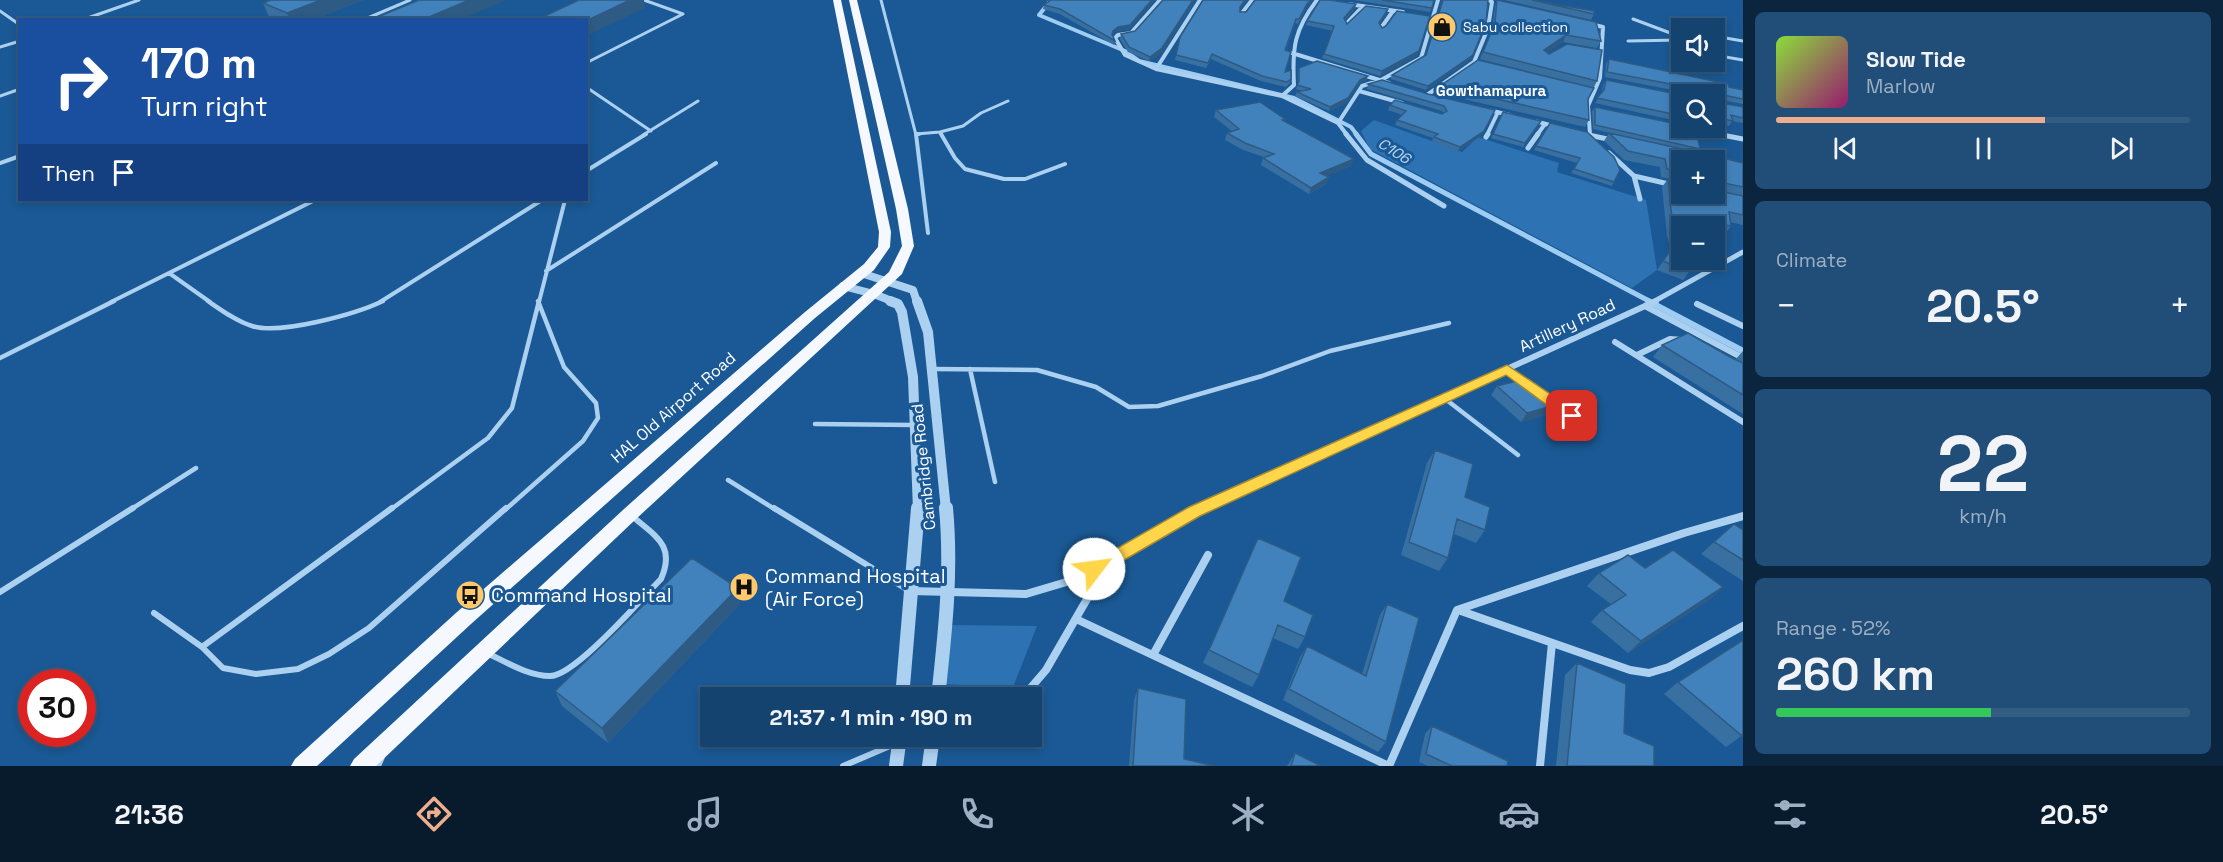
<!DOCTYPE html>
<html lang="en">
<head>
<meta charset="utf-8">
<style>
  :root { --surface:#144370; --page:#214e78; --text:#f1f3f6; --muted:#9db0c3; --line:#335c83; --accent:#eead8d }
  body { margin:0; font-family:"Space Grotesk",sans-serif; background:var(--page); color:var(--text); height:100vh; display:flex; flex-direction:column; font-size:22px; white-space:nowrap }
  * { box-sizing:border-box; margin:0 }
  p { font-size:20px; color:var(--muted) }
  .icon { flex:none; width:33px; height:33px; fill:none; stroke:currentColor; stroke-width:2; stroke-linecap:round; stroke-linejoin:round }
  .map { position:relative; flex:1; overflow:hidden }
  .panel { display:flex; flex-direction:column; gap:12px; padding:12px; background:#0b253e; width:480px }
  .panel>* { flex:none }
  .guide { position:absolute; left:18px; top:18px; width:570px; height:183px; border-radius:0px; box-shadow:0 3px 9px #0003,0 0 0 2px var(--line); background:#1a4fa0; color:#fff; overflow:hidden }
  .tools { position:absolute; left:1671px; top:18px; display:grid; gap:12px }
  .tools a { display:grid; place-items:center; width:54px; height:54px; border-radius:0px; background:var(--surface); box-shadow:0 3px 9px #0003,0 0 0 2px var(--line); font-size:30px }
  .speed { position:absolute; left:18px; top:669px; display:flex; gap:12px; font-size:30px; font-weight:700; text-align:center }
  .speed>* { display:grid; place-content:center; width:78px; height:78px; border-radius:50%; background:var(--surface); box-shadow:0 3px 9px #0003,0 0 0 2px var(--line); line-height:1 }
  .speed .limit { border:9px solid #d22; background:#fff; color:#111 }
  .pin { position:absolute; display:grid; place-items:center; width:51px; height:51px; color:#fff; margin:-26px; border-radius:12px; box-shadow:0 3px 9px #0006 }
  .me { position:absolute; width:66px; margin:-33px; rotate:60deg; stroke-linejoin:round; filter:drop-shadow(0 0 4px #0008) }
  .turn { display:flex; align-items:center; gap:21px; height:126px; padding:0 24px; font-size:27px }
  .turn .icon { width:78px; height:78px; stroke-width:2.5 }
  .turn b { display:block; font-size:42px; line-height:51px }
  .then { display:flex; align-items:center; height:57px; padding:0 24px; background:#0003; gap:12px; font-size:22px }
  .big { font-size:45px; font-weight:700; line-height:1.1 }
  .panel .card { flex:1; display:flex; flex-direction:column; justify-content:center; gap:9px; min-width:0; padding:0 21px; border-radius:9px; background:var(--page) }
  .panel .dial { align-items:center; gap:0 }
  .dial b { font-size:78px; line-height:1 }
  .song { display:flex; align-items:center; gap:18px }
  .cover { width:72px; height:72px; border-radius:9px; background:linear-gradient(135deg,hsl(90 70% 55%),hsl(320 70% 35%)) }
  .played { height:6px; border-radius:3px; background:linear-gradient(90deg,var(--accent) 65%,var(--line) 65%) }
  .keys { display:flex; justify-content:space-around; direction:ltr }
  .heat { display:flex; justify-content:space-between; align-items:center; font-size:33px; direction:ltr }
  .charge { height:9px; border-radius:4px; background:linear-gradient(90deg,#34c759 52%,var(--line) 0) }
  .trip { position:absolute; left:700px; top:687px; width:342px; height:60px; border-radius:0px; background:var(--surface); box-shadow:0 3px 9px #0003,0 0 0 2px var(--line); font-weight:700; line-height:60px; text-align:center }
  .dock { display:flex; height:96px; justify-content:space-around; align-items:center; background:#081b2d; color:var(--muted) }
  .dock .icon { width:42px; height:42px }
  .dock .current { color:var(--accent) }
  .dock b { font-size:27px; color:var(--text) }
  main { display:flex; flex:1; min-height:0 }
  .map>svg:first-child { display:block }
</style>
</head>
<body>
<main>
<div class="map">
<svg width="1743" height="766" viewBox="0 0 1743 766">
  <rect width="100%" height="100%" fill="#1a5995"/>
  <path fill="#2d73b3" d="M1374 120 1462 152 1478 137 1559 163 1557 172 1646 200 1657 270 1632 288 1370 149 1361 131Z
    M945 625 1037 626 1013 687 938 684Z"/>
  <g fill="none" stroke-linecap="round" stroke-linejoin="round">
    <path stroke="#9fccf2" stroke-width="4" d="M1051 0 1039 15 1125 51 1139 61 1294 98 1351 127 1357 135"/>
    <path stroke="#9fccf2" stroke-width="5" d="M1356 134 1371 154 1651 302"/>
    <path stroke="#9fccf2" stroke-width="6" d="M1648 301 1743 351"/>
    <path stroke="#acd0f0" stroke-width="3" d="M881 0 916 135
      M0 11 20 25
      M1633 19 1681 37
      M82 20 139 0
      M363 20 410 0
      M1714 36 1743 41
      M1628 41 1680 40
      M0 47 20 41
      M1714 55 1743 60
      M586 63 683 14 644 0
      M586 87 651 131
      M0 96 20 89
      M940 132 942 135
      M916 134 940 132 963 126 981 113 1008 101
      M643 135 698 101"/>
    <path stroke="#acd0f0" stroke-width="4" d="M916 134 928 233
      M916 134H919
      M941 134 955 158 965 169 1004 179H1025L1065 164
      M0 163 20 156
      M586 171 646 134
      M546 271 716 163
      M169 273 210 302
      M111 302 315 200
      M380 302 542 200
      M539 302 565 200"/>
    <path stroke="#acd0f0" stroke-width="4.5" d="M208 301C221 310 236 321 252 326 280 335 356 314 383 301
      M0 358 114 301
      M932 369 1037 370 1096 387 1129 407 1158 406 1262 376 1330 351 1449 323
      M970 369 995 482
      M1507 369 1525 382
      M1444 398 1518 455
      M1556 404 1588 428
      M815 424 914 425
      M728 480 776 510
      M130 510 196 468
      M390 510 488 438 512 408 539 301
      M505 510 583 441 598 418 596 403 564 367 538 301"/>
    <path stroke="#acd0f0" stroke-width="6" d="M774 508 908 590
      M0 592 133 508
      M154 613 202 647 223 668 256 674 298 669 329 654 369 628 506 508
      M202 647 392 508
      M489 654C508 663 529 676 550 676 575 676 641 599 661 579 676 545 655 536 632 516
      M378 766 382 757
      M843 766 897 743"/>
    <path stroke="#acd0f0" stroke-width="4" d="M1200 0 1156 69 1282 96 1338 123
      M1348 4 1403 12
      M1242 13 1252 0
      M1346 24 1363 6
      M1381 28 1393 11
      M1292 53 1389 83
      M1156 69 1125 55 1115 38 1118 35 1131 33 1160 0
      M1359 91 1402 103
      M1427 95 1474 62 1488 28 1492 2 1489 0
      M1282 96 1294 85C1292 48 1294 30 1317 0
      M1488 110 1510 115
      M1535 121 1557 127
      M1689 128 1725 135
      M1584 134 1590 135
      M1347 135 1338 123 1362 86 1381 80 1421 58 1438 0
      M1487 135 1498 112
      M1537 135 1545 124
      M1590 135 1588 106 1600 78 1603 27 1590 24"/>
    <path stroke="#acd0f0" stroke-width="5" d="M1346 134 1367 160 1444 206
      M1584 134 1612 140
      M1717 134 1743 139
      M1486 137 1488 134
      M1528 148 1538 134
      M1609 153 1634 176 1682 187
      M1634 176 1640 199
      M1653 302 1743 252"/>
    <path stroke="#acd0f0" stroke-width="6" d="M1697 304 1743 326
      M1645 306 1743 358
      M1615 342 1743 422
      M1637 355 1670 339 1683 340
      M1198 510 1656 301"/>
    <path stroke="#acd0f0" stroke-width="8" d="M911 591 1026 594 1080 578 1202 508
      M1458 610 1630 670 1649 673 1669 667 1743 626
      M1076 619 1389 766 1457 610 1684 533 1743 516
      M1153 655 1208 555
      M1022 698 1046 670 1109 561
      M899 742 918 736
      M1540 766 1552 643"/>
    <path stroke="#acd0f0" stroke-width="8" d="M861 273 913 290 917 302
      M843 286 874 294 894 302"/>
    <path stroke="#acd0f0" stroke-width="10" d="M890 301 898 304 902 312 913 377 918 510
      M917 301 928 332 946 510"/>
    <path stroke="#acd0f0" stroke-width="14" d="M902 698 918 508
      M938 698C945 634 952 572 946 508
      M896 766 900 736
      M929 766 933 736"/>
    <path fill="#f5f9ff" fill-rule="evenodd" d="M833 0H841L891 232 890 247 874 270 815 318 471 624 317 766H291L295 759 457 612 805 312 864 264 878 247 879 232Z
      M849 0H857L908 209 914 246 902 274 636 519 376 766H350L354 759 624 509 889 272 902 246 896 209Z"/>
  </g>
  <path fill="#3970a2" d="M271 0H363L312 20H276L269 17 263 3Z
    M1048 0H1155L1129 29 1117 31 1112 35 1115 41 1114 45 1060 14 1043 9 1044 5 1048 2Z
    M1162 0H1195L1162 53 1149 61 1128 52 1120 39 1121 34 1135 31Z
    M1203 0H1247L1240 9V12L1306 8 1298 24 1295 23 1286 50 1285 72 1291 79 1290 83 1286 87 1261 81 1211 59 1206 68 1175 60 1180 37Z
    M1354 0H1434L1430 12Z
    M1441 0H1488L1471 59 1426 90 1391 79 1392 75 1426 56 1442 1Z
    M1497 0 1601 41 1597 48 1563 42 1547 52 1597 81 1593 88 1480 59 1492 29 1495 7Z
    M1504 0H1532L1594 14 1591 20Z
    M1355 9 1345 20 1347 24 1388 9 1386 14 1379 24 1382 28 1418 55 1380 76 1322 58 1333 31 1306 25 1307 21Z
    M1609 59 1743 90V104L1714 99V94H1684L1683 92 1605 77 1606 64Z
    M1299 68 1366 80 1359 84 1347 102 1329 111 1295 96 1297 92 1302 91 1296 89 1298 83V72Z
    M1606 80 1682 95V122L1595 103 1602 93 1603 85Z
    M1368 84 1428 94 1481 136 1457 152 1432 141 1433 138 1395 125 1397 120 1402 115 1388 110 1390 105 1442 114 1444 113 1442 111 1367 89Z
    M1440 86 1588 99 1589 120 1585 127 1437 93Z
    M1714 99 1716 102 1743 107V123L1732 121 1729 126 1714 123Z
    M1595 107 1700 149 1698 152 1743 163V225L1730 222 1731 226 1724 235 1719 233 1722 253 1716 261 1706 260H1714V226L1698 260 1683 280 1657 270 1671 250 1667 236 1662 187 1668 179 1714 194V160H1682V182L1661 177 1660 167 1624 160 1604 141 1609 133 1648 142 1593 129 1592 111Z
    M1216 110 1285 119 1284 122 1351 166 1326 176 1329 177 1326 184 1309 194 1261 165 1263 158 1264 157 1243 150 1225 140 1227 133 1232 131 1214 117Z
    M1503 112 1539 125 1523 147 1491 138Z
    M1550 123 1614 182 1612 186 1571 173 1577 163 1534 150Z
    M1662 345 1730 357 1735 360 1743 351V414L1653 357Z
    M1497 386 1557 412 1521 422 1491 395Z
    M1435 450 1485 530 1476 543 1454 534 1448 558 1439 571 1401 555 1427 463Z
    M1743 530V581L1701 554 1714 542Z
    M1258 538 1284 601 1305 637 1298 649 1273 638 1259 675 1252 687 1203 663Z
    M1599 573 1723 587 1710 599 1628 653 1591 622 1602 610 1611 604 1587 586Z
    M738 588 740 604 608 743 562 706 555 691Z
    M1387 604 1386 742 1378 752 1283 700 1300 657 1307 646 1362 674 1380 615Z
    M1743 640V735L1726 747 1664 694 1678 682Z
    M1577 663 1624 733 1654 766H1556L1565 675Z
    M1138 688 1184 759 1215 766H1129L1134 700Z
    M1432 726 1507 766H1428L1419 762 1425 734Z
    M1295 753 1321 766H1287Z"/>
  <path fill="#2e5b84" d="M321 0H363L312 20H290L287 13Z
    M469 0H506L460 20H422Z
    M630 0H644L645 8 586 36V21Z
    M1152 0H1155L1129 29 1117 31 1112 35 1113 31Z
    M1193 0H1195L1162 53 1149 61 1150 57Z
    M1245 0H1247L1238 11 1240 7Z
    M1311 0H1313L1306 8 1298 24 1307 4Z
    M1356 4 1355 9 1342 22 1344 18Z
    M1566 35 1563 42 1541 57 1544 50Z
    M1419 51 1418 55 1380 76 1382 71Z
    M1473 55 1471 59 1426 90 1428 86Z
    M1368 76 1366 80 1359 84 1347 102 1329 111 1330 107 1360 80Z
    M1495 110 1481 136 1457 152 1460 147Z
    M1354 159 1351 166 1318 180 1320 173Z
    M1329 177 1326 184 1309 194 1311 188Z
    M1563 403 1557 412 1521 422 1527 413Z
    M1723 587 1710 599 1628 653 1641 641Z
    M738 588 740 604 608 743 602 728Z"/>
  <path fill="#4282bc" stroke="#2e5b84" stroke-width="1.5" d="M271 0H321L287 13 263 3Z
    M419 0H469L422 20H370Z
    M579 0H630L586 21V20H536Z
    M1051 0H1152L1130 25 1118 27 1113 31 1112 34 1115 41 1060 9 1044 5Z
    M1163 0H1193L1162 48 1150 57 1129 47 1121 34 1135 31Z
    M1203 0H1245L1240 7V12H1246L1255 0H1311L1307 4 1299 19H1296L1285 50 1291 52 1285 72 1291 70V79L1287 82 1262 76 1212 54 1208 63 1176 55 1180 37Z
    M1320 0H1330L1356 4 1344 18 1347 24 1366 6 1388 9 1379 23 1382 28 1386 26 1397 11 1430 16 1419 51 1382 71 1324 54 1334 26 1307 21Z
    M1382 0H1434L1432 8Z
    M1443 0H1488L1486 23 1473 55 1428 86 1392 75 1426 55Z
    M1497 0 1596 22 1601 41 1566 35 1544 50 1549 54 1567 44 1602 50 1597 81 1483 52 1495 23Z
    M1532 0 1594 11V14Z
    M1609 59 1728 84 1729 87 1743 90V99L1718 94 1714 96V94H1686L1689 93 1686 87 1607 72Z
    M1478 60 1594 88 1588 99 1589 120 1440 86Z
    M1317 61 1368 76 1360 80 1348 98 1330 107 1297 92 1311 89 1297 85 1299 81V68Z
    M1382 80 1428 94 1495 110 1484 131 1460 147 1434 137 1438 134 1397 120 1406 111 1390 105 1395 100 1442 114 1447 111 1444 106 1368 84Z
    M1606 80 1682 95V116L1597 98 1604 90Z
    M1714 99 1716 102 1743 107V118L1731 115 1733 121 1714 117Z
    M1260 102 1285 119 1282 120 1354 159 1320 173 1329 177 1311 188 1263 158 1274 154 1245 143 1227 133 1239 129 1216 110Z
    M1595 107 1682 125V128H1693L1696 129 1700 149 1595 125Z
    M1503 112 1541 121 1525 143 1493 134Z
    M1550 123 1587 132 1614 157 1620 170 1614 182 1574 169 1580 158 1536 146Z
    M1609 133 1715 156 1743 163V187L1714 181V160H1682V172L1667 169 1665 159 1628 151Z
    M1668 179 1682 182V194H1714V190L1743 196V215L1729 212 1731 226 1717 223 1722 253 1714 251V226H1682V260H1698L1689 271 1663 261 1677 241 1673 228Z
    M1688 333 1730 357 1743 363V395L1662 345Z
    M1529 378 1563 403 1527 413 1497 386Z
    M1435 450 1473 464 1465 497 1490 507 1485 530 1457 519 1448 558 1409 542Z
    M1734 524 1743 530V560L1714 542Z
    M1258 538 1301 557 1284 601 1313 615 1305 637 1278 625 1259 675 1209 650Z
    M1673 550 1723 587 1641 641 1602 610 1626 595 1599 573 1628 555 1645 568Z
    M692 558 738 588 602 728 555 691Z
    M1387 604 1419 618 1386 742 1289 689 1307 646 1366 676Z
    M1743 640V734L1741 735 1678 682Z
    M1577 663 1626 684 1624 733 1654 746V766H1567Z
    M1138 688 1186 699 1184 759 1215 766H1133Z
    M1432 726 1508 761 1507 766H1452L1426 754Z
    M1295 753 1321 766H1291Z"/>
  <path fill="#ffd54a" stroke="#a68a30" stroke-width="1.5" d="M1507 365 1577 412 1579 416 1577 420H1567L1506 375 1200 516 1100 574 1094 576 1088 574 1086 569 1088 565 1189 507Z"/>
  <defs>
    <g id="shop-disc" transform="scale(1.5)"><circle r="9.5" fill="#ffc96b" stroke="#1a5995"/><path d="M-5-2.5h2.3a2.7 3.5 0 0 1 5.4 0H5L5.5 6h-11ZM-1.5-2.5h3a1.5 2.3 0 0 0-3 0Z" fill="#111"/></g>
    <g id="hospital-disc" transform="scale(1.5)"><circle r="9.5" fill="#ffc96b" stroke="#1a5995"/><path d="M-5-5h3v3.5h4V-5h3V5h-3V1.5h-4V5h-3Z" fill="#111"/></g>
    <g id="bus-disc" transform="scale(1.5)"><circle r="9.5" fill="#ffc96b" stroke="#1a5995"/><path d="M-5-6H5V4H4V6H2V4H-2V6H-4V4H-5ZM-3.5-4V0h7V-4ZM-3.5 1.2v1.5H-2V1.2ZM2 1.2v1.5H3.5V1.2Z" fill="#111"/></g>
  </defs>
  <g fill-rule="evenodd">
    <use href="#shop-disc" x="1442" y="27"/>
    <use href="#hospital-disc" x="744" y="587"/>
    <use href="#bus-disc" x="470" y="595"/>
  </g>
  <g text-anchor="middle" stroke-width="6" stroke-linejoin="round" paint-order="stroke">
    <g font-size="14" fill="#fff" stroke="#1a5995" text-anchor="start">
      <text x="1463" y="32">Sabu collection</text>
    </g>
    <g font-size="15" font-weight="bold" fill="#fff" stroke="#1a5995">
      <text x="1491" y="96">Gowthamapura</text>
    </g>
    <g font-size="15" font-style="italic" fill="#b8daf7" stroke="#1a5995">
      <text transform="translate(1394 151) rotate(32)" y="5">C106</text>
    </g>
    <g font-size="16" fill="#fff" stroke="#1a5995">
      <text transform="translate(1567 325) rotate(-25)" y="6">Artillery Road</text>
      <text transform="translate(673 407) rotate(-41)" y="6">HAL Old Airport Road</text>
      <text transform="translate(923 467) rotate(-96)" y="6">Cambridge Road</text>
    </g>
    <g font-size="20" fill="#fff" stroke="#1a5995" text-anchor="start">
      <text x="765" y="583">Command Hospital<tspan x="765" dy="23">(Air Force)</tspan></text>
      <text x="491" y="602">Command Hospital</text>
    </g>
  </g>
</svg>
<div class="tools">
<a><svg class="icon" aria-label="sound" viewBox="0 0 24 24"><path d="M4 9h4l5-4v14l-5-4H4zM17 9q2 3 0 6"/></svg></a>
<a><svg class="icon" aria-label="search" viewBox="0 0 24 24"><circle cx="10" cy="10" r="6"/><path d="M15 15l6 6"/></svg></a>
<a>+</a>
<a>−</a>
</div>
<div class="speed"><div class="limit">30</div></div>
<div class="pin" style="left:1572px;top:416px;background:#d93025"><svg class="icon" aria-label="arrive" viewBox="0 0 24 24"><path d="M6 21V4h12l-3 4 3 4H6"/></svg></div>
<svg class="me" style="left:1094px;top:569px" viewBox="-20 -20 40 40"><circle r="19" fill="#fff"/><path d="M0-13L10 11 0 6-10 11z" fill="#ffd54a"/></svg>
<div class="trip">21:37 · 1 min · 190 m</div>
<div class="guide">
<div class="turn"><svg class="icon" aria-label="right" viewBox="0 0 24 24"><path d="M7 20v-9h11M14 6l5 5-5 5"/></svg><div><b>170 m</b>Turn right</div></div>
<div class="then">Then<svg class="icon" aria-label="arrive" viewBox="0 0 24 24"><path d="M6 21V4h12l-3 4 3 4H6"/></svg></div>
</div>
</div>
<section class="panel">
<div class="card">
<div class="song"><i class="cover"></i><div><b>Slow Tide</b><p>Marlow</p></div></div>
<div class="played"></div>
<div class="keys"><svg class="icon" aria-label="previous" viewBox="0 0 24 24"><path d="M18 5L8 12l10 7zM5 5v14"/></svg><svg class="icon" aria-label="pause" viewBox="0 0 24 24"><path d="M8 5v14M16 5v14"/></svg><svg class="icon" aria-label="next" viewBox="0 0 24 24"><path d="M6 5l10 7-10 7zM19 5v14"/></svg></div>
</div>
<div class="card"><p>Climate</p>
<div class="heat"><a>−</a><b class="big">20.5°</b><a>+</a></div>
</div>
<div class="card dial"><b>22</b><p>km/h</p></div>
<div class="card"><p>Range · 52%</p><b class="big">260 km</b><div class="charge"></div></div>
</section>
</main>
<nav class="dock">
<b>21:36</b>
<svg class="icon current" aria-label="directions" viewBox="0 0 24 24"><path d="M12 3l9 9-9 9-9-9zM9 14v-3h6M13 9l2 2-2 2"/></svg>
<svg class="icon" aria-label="music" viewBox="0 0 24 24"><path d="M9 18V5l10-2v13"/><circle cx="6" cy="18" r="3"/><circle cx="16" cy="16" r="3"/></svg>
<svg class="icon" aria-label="phone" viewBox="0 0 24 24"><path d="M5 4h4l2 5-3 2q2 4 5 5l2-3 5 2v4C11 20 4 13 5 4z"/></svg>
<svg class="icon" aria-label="climate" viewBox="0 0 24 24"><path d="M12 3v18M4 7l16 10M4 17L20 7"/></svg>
<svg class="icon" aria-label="car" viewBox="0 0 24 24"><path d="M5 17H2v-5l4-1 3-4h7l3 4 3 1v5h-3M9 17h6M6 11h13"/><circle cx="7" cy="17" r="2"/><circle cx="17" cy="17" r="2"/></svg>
<svg class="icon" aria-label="filters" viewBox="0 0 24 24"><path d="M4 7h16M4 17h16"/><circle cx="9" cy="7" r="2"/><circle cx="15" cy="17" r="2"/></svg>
<b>20.5°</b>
</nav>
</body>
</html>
